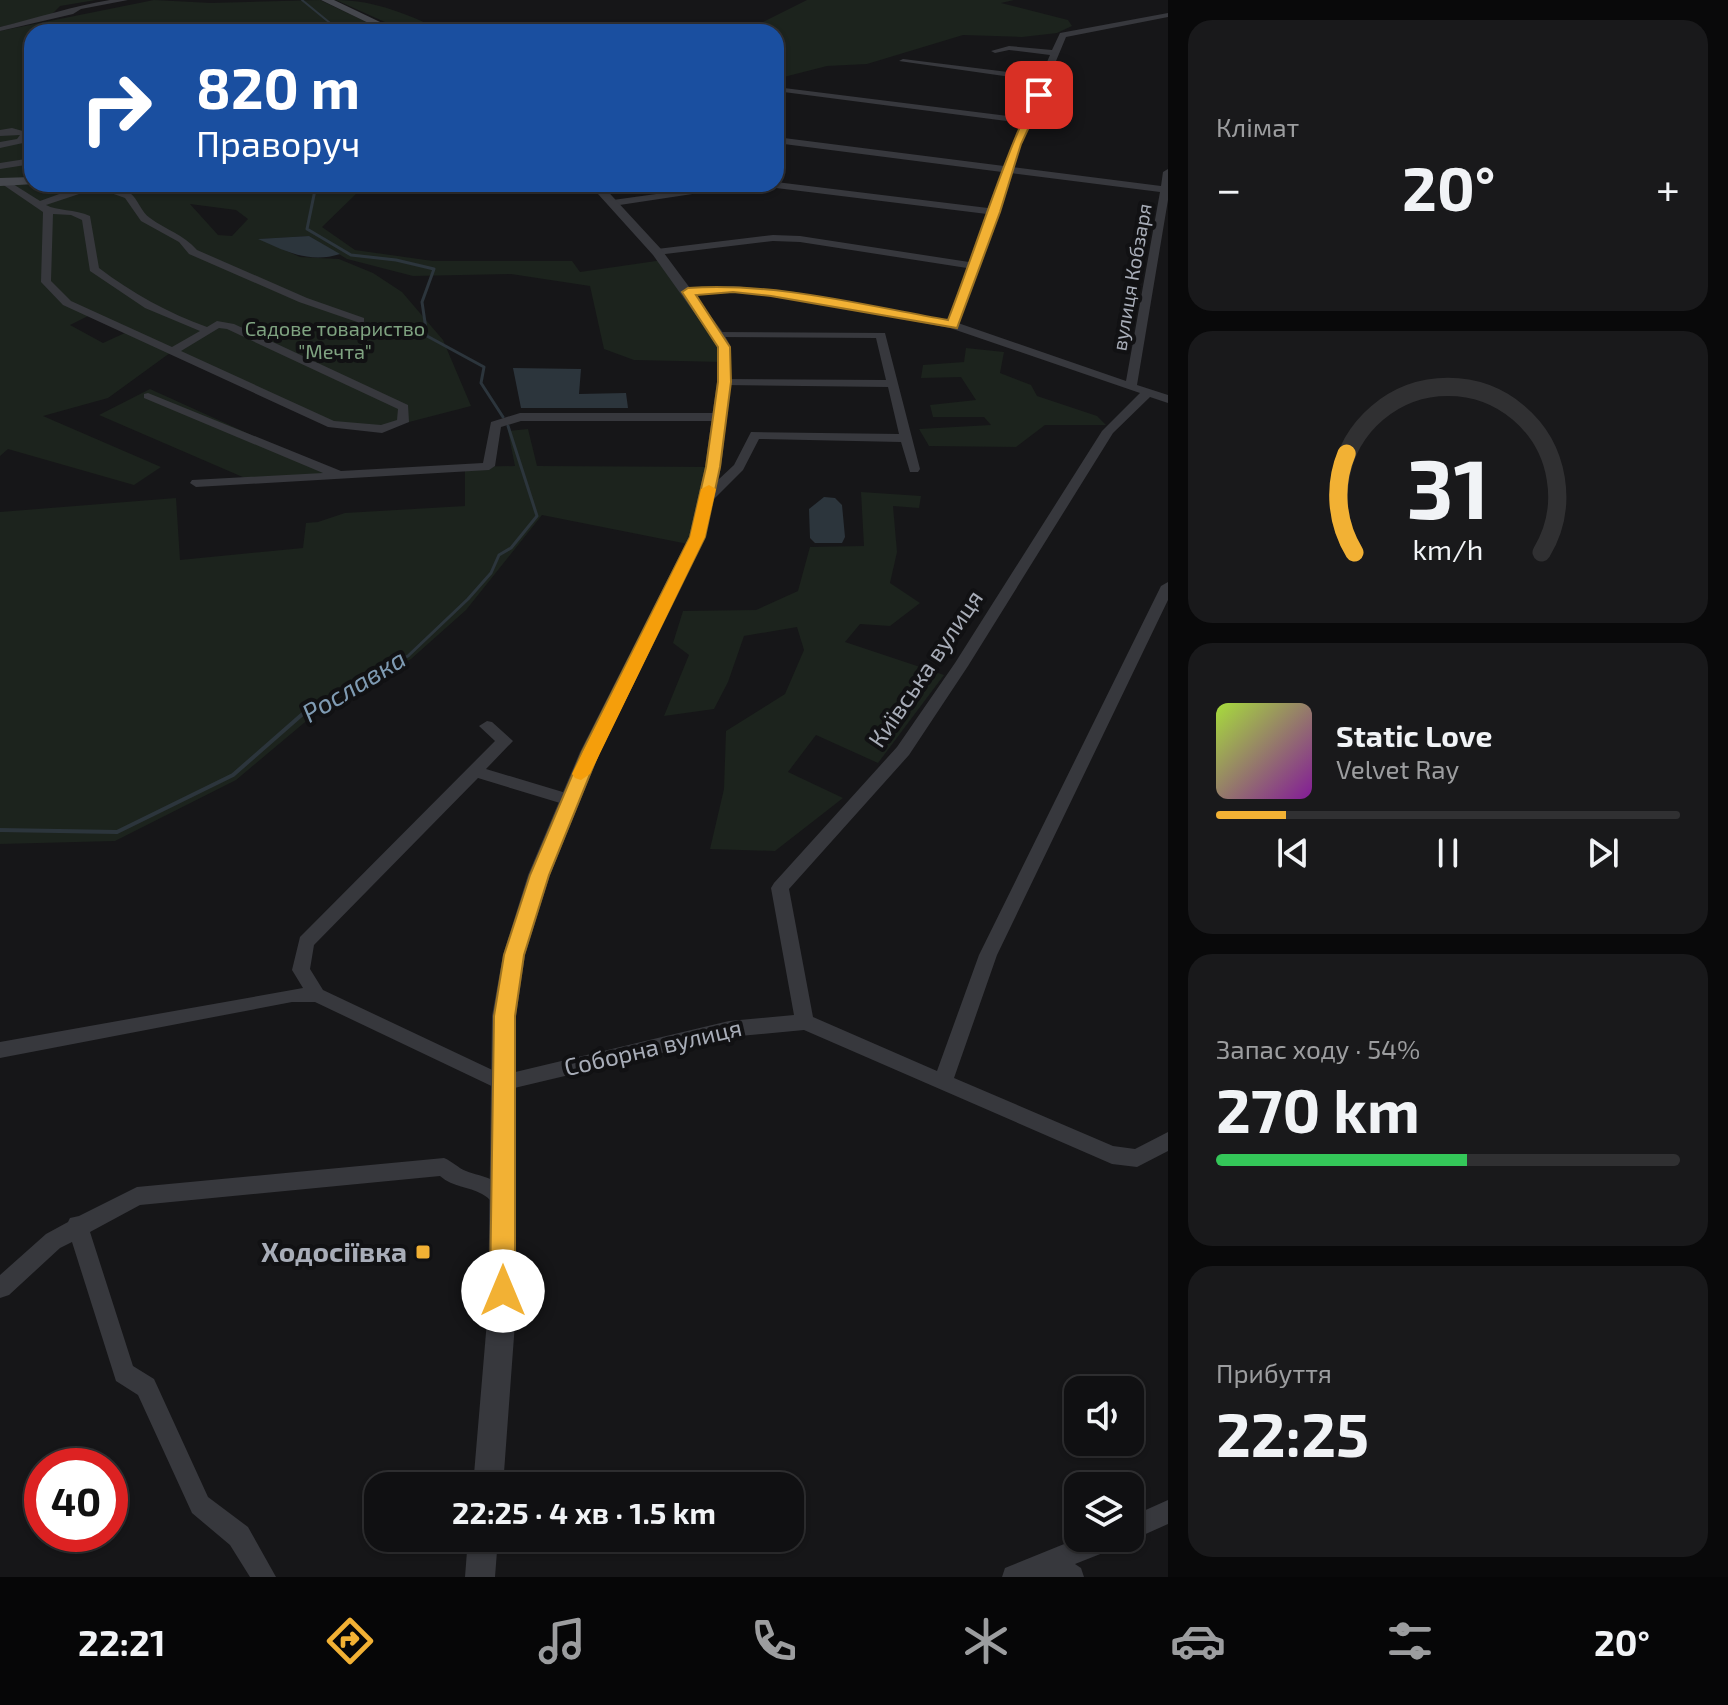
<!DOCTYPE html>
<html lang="uk">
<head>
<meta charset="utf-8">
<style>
  :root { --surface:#101012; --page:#19191b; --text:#f1f3f6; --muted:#9c9d9f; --line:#303032; --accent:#f2b134 }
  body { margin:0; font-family:"Exo 2",sans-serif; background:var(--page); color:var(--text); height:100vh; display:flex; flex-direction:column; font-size:30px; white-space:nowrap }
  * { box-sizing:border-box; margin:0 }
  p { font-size:26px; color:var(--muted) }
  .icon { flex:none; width:44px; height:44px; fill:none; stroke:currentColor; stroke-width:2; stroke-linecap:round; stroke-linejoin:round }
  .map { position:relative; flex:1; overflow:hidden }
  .side { display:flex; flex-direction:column; gap:20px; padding:20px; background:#09090a; width:560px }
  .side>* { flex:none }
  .guide { position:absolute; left:24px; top:24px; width:760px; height:168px; border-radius:24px; box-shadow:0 2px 6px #0004,0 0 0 2px var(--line); background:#1a4fa0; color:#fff; overflow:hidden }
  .fabs { position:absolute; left:1064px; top:1376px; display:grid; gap:16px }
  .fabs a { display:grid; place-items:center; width:80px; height:80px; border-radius:16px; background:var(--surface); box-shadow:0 2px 6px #0004,0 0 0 2px var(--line); font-size:40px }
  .speed { position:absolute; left:24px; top:1448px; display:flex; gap:16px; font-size:40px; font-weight:700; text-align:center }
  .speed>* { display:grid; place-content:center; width:104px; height:104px; border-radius:50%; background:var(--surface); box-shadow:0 2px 6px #0004,0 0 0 2px var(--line); line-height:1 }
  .speed .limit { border:12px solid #d22; background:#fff; color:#111 }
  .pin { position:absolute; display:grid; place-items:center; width:68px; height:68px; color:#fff; margin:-34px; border-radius:16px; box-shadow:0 4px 12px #0006 }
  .me { position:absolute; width:88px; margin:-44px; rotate:0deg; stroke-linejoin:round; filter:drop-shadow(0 0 6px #0008) }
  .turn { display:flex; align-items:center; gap:28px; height:168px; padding:0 40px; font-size:36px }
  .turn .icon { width:104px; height:104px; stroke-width:2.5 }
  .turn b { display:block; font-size:56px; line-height:68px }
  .big { font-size:60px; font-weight:700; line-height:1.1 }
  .side .tile { flex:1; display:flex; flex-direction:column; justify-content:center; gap:12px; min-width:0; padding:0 28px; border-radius:24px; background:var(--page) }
  .side .dial { align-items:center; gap:0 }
  .dial svg { height:208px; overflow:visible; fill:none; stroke:var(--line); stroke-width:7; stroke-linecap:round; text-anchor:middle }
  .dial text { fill:var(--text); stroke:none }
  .song { display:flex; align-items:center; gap:24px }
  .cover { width:96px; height:96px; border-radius:12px; background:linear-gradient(135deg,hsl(80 70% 55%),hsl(290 70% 35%)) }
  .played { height:8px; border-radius:4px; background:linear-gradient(90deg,var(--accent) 15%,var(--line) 15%) }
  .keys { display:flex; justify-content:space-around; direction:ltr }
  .heat { display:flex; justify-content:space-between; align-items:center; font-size:44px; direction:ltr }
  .charge { height:12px; border-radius:6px; background:linear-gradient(90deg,#34c759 54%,var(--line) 0) }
  .trip { position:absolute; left:364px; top:1472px; width:440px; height:80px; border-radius:24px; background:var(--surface); box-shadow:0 2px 6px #0004,0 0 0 2px var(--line); font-weight:700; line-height:80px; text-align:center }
  .menu { display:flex; height:128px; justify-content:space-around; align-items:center; background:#060607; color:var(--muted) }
  .menu .icon { width:56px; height:56px }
  .menu .current { color:var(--accent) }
  .menu b { font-size:36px; color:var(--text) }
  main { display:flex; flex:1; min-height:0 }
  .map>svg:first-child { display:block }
</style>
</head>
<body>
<main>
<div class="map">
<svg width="1168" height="1577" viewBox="0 0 1168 1577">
  <rect width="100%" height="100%" fill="#161618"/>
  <path fill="#1c231d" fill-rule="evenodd" d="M0 0H96L60 6 51 15 0 27Z
    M154 0 211 3 320 0 388 32H32V184H359L358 192 322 227 355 250 433 261H572L580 272 663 260 717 334 724 362 634 360 604 349 590 286 511 274 413 276 347 259 309 236 260 239 300 257 339 259 373 273 402 292 443 340 471 406 382 429 332 424 174 350 108 398 43 416 161 467 134 485 8 449 0 456V31ZM190 204 236 210 248 219 232 236 218 235ZM90 315 127 332 103 343 70 325Z
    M336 0C375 0 410 15 445 32H407Z
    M807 0H1014L1001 3 1068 20 1072 26 1057 33 1022 37 963 35 867 64 827 66 776 79V32H751L761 23Z
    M966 348 1004 352 1000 373 1031 385 1037 396 1097 416 1106 425H1045L1016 447 929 446 919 429 991 425 984 417H933L930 405 976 400 961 377 921 378 923 365 964 362Z
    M150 389 340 475 245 478 99 415Z
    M528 429 537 466 713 467 693 545 542 515 466 610 411 659 323 707 236 780 115 841 0 844V512L176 498 180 560 303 548 306 523 318 522 345 513 465 506V467L515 466 508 431Z
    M861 492 921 496 919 508 893 506 897 552 890 583 920 603 890 626 860 624 845 642 944 675 878 763 816 735 788 772 843 798 775 851 710 849 724 789 726 731 785 694 804 650 797 627 744 636 728 682 714 709 664 716 689 655 673 643 683 611 756 610 798 591 810 547 864 546Z"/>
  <path fill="#2c353c" d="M309 236 340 254C310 264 285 251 258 239Z
    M513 368 581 369 579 394 626 393 628 408H521Z
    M824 497 835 498 842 505 845 537 842 543H815L810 538 809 509Z"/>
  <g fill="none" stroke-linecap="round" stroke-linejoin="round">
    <path stroke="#2c353c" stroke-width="2" d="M302 0 341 32"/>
    <path stroke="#2c353c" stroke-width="3" d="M325 184 315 190 307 229 351 255 396 260 434 269 422 302 427 336 484 367 481 383 503 417
      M304 713 313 705 408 656 468 599 491 573 499 555 511 548 537 516 508 426"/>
    <path stroke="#2c353c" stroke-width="4" d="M0 830 117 832 233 775 306 711"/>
    <path fill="#37383d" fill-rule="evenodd" d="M110 0H128L81 9 73 14 0 31V27C37 18 73 6 110 0Z
      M1168 13V17L1066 37 1012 167 1161 186 1163 172 1168 169V200L1137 385 1168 395V403L1150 397 1113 433 968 666 909 755 789 889 813 1017 937 1071 979 955 1161 586 1168 582V600L997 955 954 1078 1113 1146 1135 1149 1168 1132V1151L1137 1167 1112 1164 804 1030 729 1037 502 1091 315 1002H292L0 1058V1042L303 988 292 970 300 937 495 741 479 726 487 721 492 722 513 741 486 769 576 796 578 800 576 804 570 806 478 778 314 945 310 969 323 990 503 1075 729 1021 794 1015 771 888 774 883 897 747 955 663 1102 431 1140 393 950 328 795 298 733 292 688 295 683 292 688 289 733 286 795 292 948 321 967 268 800 242 773 241 657 255 652 252 657 249 773 235 800 236 969 262 987 214 752 185 613 206 608 203 613 200 728 184 776 182 988 208 1002 172 776 143V137L1004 166 1021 123 776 91V87L1023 118 1039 81 899 61 903 59 1041 76 1050 55 1009 50 995 53 991 51 1009 46 1052 50 1060 33ZM1010 173 1160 192 1126 381 958 323 980 266 996 215 1000 212 998 210Z
      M12 128 30 133 23 143 0 148V142L17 139 20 135 0 136V130Z
      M32 158V164L0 169V163Z
      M5 179 40 201C70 191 101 175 130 193 138 199 141 212 150 218 166 230 183 234 197 250L307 298 364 318V322L360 323 299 302 189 254 179 242 141 221 125 198 97 188 46 205C57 211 75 209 90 216L99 268C132 293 168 313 207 327L217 321 234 324 408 405 409 422 382 433 328 427 63 305 41 282 43 212 2 184 0 182ZM53 214 71 215 82 220 90 271 145 308 200 331 172 347 71 301 51 281ZM219 328 227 329 398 409 397 420 381 425 334 421 181 351Z
      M713 332 885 333 920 469 918 472H910L901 442 759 439 743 470 712 501H702V495L734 465 751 432 899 434 888 387 724 385 718 382 724 379 886 380 876 338 717 337 713 336Z
      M148 393 341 471 483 463 491 422 520 413H720L726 417 720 421H521L501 427 495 466 489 470 196 487 190 483 192 480 323 473 144 398V394Z
      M444 1158C452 1161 458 1168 466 1171 485 1178 504 1179 513 1200L510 1207 503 1209C494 1206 490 1198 482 1194 468 1186 454 1188 440 1176L140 1205 90 1232 133 1366 154 1379 208 1497 248 1527 276 1577H250L230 1545 192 1513 138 1395 116 1381 72 1242 60 1248 9 1295 0 1298V1275L46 1234 68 1222 70 1218 79 1216 137 1187Z
      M1168 1500V1524L1130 1541 1123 1538H1130V1517Z
      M1079 1538H1121L1118 1547 1075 1564 1081 1568 1084 1577H1002L1005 1568Z"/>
    <path fill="#37383d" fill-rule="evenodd" d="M589 184H601L661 249 724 334 731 347V382L721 467 705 537 600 752 550 875 525 955 516 1016V1309L503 1486H473L488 1309 492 1016 503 955 528 875 580 752 689 537 705 467 717 382V347L710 335 653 255Z
      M468 1538H498L495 1577H465Z"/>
    <path fill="#45474d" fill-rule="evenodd" d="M321 0H334L401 32H387Z
      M32 177V184H35L0 186V178Z"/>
  </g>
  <path fill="#f2b134" stroke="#9d7322" stroke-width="2" d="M1039 92 1044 95 1021 144 1000 212 957 328 771 296 733 292 696 295 730 347 731 382 720 467 705 537 599 752 549 875 524 955 515 1016V1291L511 1299 503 1303 494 1299 490 1291 494 1016 504 955 530 875 582 752 690 537 706 467 718 382V347L682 292 688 288C776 282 862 305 948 320 977 245 1000 168 1034 95Z"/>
  <path fill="#f59e0b" d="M709 485 716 489 705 537 590 774 581 780 575 778 572 774 690 537 701 489Z"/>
  <rect fill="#f2b134" stroke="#111113" stroke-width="3" x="415" y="1244" width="16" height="16" rx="4"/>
  <g text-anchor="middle" stroke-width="8" stroke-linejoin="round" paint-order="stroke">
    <g font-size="20" fill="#a8adb8" stroke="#111113">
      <text transform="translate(1132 277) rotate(-80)" y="7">вулиця Кобзаря</text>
    </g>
    <g font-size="20" fill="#7fa381" stroke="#111113">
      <text x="335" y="336">Садове товариство<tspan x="335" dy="23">"Мечта"</tspan></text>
    </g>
    <g font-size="24" fill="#a8adb8" stroke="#111113">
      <text transform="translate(926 669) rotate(-56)" y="8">Київська вулиця</text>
      <text transform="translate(653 1048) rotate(-13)" y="8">Соборна вулиця</text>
    </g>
    <g font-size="26" font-style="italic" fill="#7f9bb3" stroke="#111113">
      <text transform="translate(354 686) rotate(-31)" y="9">Рославка</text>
    </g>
    <g font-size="28" font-weight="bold" fill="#a8adb8" stroke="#111113" text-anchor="end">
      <text x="407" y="1262">Ходосіївка</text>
    </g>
  </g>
</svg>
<div class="fabs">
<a><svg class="icon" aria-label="sound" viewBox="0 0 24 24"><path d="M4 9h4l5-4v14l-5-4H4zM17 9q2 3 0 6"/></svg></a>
<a><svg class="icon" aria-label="layers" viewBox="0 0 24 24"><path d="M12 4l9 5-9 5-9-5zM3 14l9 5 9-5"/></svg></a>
</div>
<div class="speed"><div class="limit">40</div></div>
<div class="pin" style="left:1039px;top:95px;background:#d93025"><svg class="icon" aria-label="arrive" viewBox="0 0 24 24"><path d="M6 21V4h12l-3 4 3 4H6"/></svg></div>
<svg class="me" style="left:503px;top:1291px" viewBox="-20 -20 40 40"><circle r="19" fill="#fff"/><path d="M0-13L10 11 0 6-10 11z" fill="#f2b134"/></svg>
<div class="trip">22:25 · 4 хв · 1.5 km</div>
<div class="guide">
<div class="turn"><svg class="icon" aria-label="right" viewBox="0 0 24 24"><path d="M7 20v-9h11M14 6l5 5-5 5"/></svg><div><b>820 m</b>Праворуч</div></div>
</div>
</div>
<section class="side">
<div class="tile"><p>Клімат</p>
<div class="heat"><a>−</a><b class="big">20°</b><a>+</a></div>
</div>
<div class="tile dial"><svg viewBox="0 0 100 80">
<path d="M14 69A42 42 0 1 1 86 69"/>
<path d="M14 69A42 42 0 0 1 11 31" stroke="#f2b134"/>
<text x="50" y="56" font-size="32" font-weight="700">31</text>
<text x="50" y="72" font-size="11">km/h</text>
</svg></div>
<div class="tile">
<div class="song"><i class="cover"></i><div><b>Static Love</b><p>Velvet Ray</p></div></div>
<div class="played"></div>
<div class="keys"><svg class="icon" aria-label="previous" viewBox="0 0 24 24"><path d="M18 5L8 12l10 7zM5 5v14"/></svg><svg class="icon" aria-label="pause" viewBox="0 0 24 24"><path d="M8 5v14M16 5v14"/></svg><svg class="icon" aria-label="next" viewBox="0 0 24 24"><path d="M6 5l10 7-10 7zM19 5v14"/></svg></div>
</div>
<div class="tile"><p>Запас ходу · 54%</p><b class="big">270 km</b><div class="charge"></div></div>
<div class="tile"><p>Прибуття</p><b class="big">22:25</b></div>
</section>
</main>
<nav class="menu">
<b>22:21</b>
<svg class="icon current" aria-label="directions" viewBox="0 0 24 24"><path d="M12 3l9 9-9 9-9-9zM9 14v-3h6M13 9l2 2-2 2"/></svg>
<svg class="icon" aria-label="music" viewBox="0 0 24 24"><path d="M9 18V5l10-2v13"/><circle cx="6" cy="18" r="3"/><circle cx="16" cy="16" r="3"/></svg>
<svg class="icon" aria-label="phone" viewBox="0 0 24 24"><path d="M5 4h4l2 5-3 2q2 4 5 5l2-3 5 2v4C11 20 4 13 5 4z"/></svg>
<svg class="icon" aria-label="climate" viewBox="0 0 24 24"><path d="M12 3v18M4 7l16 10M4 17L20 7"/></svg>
<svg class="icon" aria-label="car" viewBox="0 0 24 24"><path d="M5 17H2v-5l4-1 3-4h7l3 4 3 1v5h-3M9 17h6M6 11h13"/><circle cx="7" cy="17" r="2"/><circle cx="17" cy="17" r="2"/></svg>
<svg class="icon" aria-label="filters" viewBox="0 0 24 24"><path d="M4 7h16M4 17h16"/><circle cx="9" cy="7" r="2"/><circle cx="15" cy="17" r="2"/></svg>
<b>20°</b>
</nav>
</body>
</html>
